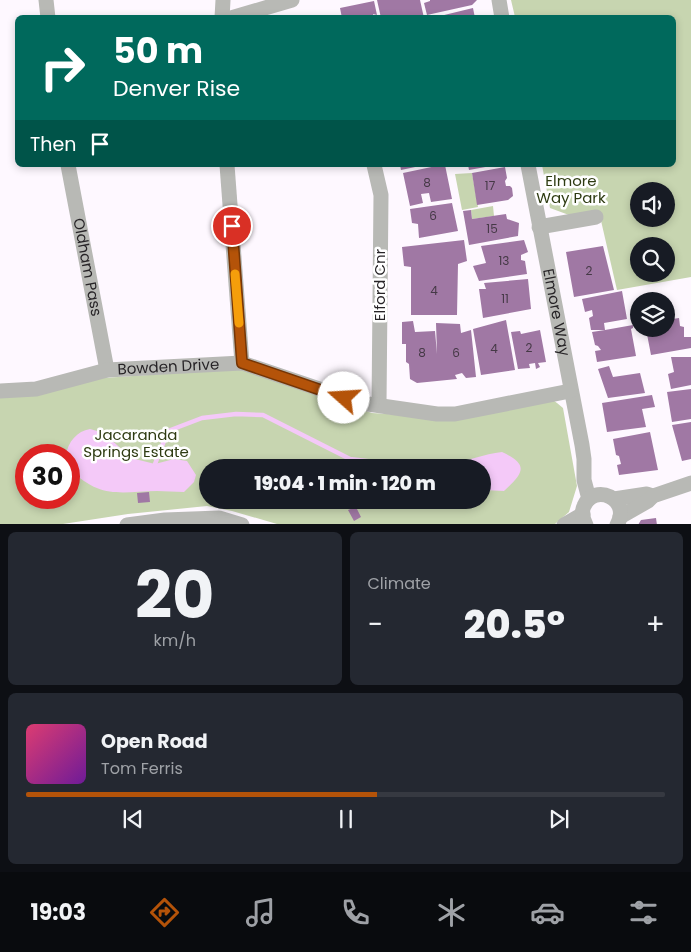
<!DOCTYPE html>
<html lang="en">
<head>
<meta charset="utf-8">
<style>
  :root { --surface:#171b24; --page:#242831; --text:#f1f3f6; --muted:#9ea1a6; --line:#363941; --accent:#b45309 }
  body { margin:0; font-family:Poppins,sans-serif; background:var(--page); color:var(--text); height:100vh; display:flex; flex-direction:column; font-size:19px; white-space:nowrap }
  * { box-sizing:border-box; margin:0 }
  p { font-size:16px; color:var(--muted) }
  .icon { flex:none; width:28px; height:28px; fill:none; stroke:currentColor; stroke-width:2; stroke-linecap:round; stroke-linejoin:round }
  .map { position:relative; height:524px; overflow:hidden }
  .details { display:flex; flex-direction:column; gap:8px; padding:8px; background:#0d0f14; flex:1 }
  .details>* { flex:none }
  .top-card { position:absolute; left:15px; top:15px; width:661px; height:152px; border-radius:8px; box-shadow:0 2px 8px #0003; background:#00695c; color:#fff; overflow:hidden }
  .tools { position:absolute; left:630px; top:182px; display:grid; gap:10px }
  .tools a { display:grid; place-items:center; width:45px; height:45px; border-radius:50%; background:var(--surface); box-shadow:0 2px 8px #0003; font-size:25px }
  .speed { position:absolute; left:15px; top:444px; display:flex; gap:10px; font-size:25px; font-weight:700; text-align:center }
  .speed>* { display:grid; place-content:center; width:65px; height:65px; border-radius:50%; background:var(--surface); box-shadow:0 2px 8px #0003; line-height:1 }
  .speed .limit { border:8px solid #d22; background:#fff; color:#111 }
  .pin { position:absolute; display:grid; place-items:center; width:42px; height:42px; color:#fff; margin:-21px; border:2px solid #fff; border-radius:50%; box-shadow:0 1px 5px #0007 }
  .me { position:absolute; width:55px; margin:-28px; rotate:289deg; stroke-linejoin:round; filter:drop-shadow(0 0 4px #0008) }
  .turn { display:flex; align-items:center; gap:18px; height:105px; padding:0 15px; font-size:22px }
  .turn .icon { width:65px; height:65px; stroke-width:2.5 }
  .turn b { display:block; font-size:35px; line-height:42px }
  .then { display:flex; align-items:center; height:48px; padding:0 15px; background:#0003; gap:10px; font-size:19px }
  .big { font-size:38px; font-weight:800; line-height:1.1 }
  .details .card { flex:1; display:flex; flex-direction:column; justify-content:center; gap:8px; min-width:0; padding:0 18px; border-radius:8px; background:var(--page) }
  .details .dial { align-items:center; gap:0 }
  .dial b { font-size:65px; line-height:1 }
  .song { display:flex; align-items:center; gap:15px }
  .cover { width:60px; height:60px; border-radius:8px; background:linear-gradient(135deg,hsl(340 70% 55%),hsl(280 70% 35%)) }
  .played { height:5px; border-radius:2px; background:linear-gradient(90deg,var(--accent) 55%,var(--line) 55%) }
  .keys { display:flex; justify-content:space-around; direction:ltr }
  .heat { display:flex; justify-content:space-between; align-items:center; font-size:28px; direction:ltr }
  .details .tiles { flex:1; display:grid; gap:8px; grid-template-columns:1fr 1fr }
  .card:last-child { grid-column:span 2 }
  .trip { position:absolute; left:199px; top:459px; width:292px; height:50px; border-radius:25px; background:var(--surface); box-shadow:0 2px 8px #0003; font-weight:800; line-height:50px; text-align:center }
  .tabs { display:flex; height:80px; justify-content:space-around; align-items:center; background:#090b0e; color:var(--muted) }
  .tabs .icon { width:35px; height:35px }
  .tabs .current { color:var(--accent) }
  .tabs b { font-size:22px; color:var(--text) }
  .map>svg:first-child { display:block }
</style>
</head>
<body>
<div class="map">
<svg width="691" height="525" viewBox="0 0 691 525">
  <rect width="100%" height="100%" fill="#fef8ff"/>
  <path fill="#c7d5b0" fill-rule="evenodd" d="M511 0H691V277L617 290 599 212 569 215 550 208 542 165H674V18L515 17ZM639 191H666V219H639ZM639 246H666V274H639Z
    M472 173 478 207 462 210 455 174Z
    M493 206 494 216 472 219 471 210Z
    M239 369 372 413 448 418 550 398 557 403 563 408 577 486 569 512 555 524H277L232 511 207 506 128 514 63 524H0V398L103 378ZM26 455H69V498H26ZM208 468H482V500H208Z"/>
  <path fill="#f4c9f8" d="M90 429 104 433 131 458 155 464 174 459 187 461 196 475 194 482 184 492C175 492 166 491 157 491 119 492 100 499 70 469L69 455H66C68 442 77 431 90 429Z
    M502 452C530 465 523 473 504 491L483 490 482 468 389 467 391 464C410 465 430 467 449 464 467 461 484 454 502 452Z
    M398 500H425L410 508 404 505Z"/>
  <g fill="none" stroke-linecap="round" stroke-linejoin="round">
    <path stroke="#f4c9f8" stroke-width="4.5" d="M155 464 168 431 202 418 236 414 263 415 350 459 391 464"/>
  </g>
  <path fill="#a078a4" d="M377 0H420L424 18H381Z
    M430 0H477L472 5 427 15 424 3 430 1Z
    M374 1 377 15 373 14 374 18H342L340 8Z
    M473 8 475 18H436V17Z
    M400 165H420V166L401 170Z
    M441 165H445L452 199 431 202 429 193 421 194 423 203 410 206 403 173Z
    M468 165H491V166L469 170Z
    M505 167 507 178 505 181 506 186H510L512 188 513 196 508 200 477 205 472 173Z
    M452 203 458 231 419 238 418 224 412 223 410 209Z
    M471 210 472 219 506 214 507 219 519 223 518 236 469 245 463 211Z
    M464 240 467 261 458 264 457 315H411V267L404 266 402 247Z
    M524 240 528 252 521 255V260L525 261 527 274 479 281 473 266 486 263 481 246Z
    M603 246 614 290 574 297 566 252Z
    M528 279 531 309 483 318 479 289H486L484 283Z
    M622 291 627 319 604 323 605 330 633 325V328L631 329 636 356 597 362 595 351 601 350 598 346 595 345 592 332 605 330H591L589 318 593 316 592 310 585 312 582 299Z
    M679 318 680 326 684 327V337H691V348L651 355 646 329H666V320Z
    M506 320 515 370 481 375 473 329Z
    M413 321 415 332 435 331 437 354 436 323 460 324 461 333 471 330 476 377 466 378 462 373 455 375 457 379 417 383 410 379 409 364 406 362V344H402V322Z
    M540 330 546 362 538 363 540 367 536 369 535 363 529 364 530 368 518 369 511 332 520 331 521 334Z
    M671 357H691V385L671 389 668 374 674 372Z
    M609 366 613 377 640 373 645 393 608 398 598 369Z
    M691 389V419L672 422 667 392Z
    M652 395 655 407 642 409 646 427 607 432 602 403Z
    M691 422V459L682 461 672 425Z
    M650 432 658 470 619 475 617 465 621 464 619 456 616 455 613 439Z
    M149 492 150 502 138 503 137 493Z
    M356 507 361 517 354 521 348 510Z
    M656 518 657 525H638L641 520Z"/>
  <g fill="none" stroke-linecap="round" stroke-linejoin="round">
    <g stroke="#b8b9b5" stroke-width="15">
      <path d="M46 0 48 18"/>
      <path d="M499 0 502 18"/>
      <path d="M222 18 223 0"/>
      <path d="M231 18 292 0"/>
      <path id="s1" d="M68 165 107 370"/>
      <path d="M227 165 242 363"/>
      <path d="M374 165 381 195 379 405"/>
      <path id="s2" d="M528 165 582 445 584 459V480L589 499"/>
      <path d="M539 227 596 217"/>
      <path id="s3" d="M0 391 36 389 107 370 242 363 361 403 437 414H455L570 391"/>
      <path d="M614 499 647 494 653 496"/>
      <path d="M620 517 648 501 653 496 691 483"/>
      <path d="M127 525 165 520 219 518 242 525"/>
      <path d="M564 525 583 514"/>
      <path d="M586 525C583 519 581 512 584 506 594 482 632 499 617 525"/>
    </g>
  </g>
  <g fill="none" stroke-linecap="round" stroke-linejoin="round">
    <g stroke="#753606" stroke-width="12">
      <path id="route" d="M232 226 242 363 344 398"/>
    </g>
    <use href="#route" stroke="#b45309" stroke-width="9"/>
    <path stroke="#f59e0b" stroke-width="9" d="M235 274 239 323"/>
  </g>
  <g text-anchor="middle" stroke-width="5" stroke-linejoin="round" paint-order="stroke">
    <g font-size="12" fill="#453946">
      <text x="427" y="187">8</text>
      <text x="490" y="190">17</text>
      <text x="433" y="220">6</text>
      <text x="492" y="233">15</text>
      <text x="504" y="265">13</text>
      <text x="589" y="275">2</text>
      <text x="434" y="295">4</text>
      <text x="505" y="303">11</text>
      <text x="529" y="352">2</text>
      <text x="494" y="353">4</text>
      <text x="422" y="357">8</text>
      <text x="456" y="357">6</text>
    </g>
    <g font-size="15" fill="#2e3b12" stroke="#fff">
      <text x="571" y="186">Elmore<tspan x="571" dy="17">Way Park</tspan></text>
      <text x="136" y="440">Jacaranda<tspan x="136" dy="17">Springs Estate</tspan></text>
    </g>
    <g font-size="15" fill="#272427" stroke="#fff">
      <text dy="5" stroke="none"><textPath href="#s1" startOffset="104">Oldham Pass</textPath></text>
      <text transform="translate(380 285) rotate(-90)" y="5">Elford Cnr</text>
      <text dy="5" stroke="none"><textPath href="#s2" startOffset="150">Elmore Way</textPath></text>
      <text dy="5" stroke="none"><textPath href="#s3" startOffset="171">Bowden Drive</textPath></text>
    </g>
  </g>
</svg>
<div class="tools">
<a><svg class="icon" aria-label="sound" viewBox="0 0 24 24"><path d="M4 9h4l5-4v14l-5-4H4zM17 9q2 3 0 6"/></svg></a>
<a><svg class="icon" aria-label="search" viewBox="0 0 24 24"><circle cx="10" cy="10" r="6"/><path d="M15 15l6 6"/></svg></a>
<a><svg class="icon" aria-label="layers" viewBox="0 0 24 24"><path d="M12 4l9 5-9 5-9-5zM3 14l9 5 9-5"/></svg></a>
</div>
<div class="speed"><div class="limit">30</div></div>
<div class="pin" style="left:232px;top:226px;background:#d93025"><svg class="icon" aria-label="arrive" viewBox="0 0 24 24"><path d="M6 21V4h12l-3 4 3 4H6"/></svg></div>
<svg class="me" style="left:344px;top:398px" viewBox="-20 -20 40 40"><circle r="19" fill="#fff"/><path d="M0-13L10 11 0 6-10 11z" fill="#b45309"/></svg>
<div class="trip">19:04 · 1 min · 120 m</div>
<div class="top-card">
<div class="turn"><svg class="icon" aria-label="right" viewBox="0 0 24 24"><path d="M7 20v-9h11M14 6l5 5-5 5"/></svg><div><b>50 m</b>Denver Rise</div></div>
<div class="then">Then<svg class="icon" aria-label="arrive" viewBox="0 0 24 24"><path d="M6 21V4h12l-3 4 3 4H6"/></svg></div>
</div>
</div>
<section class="details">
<div class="tiles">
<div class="card dial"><b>20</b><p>km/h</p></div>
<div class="card"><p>Climate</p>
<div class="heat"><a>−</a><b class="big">20.5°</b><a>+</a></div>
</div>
<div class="card">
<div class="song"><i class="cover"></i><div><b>Open Road</b><p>Tom Ferris</p></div></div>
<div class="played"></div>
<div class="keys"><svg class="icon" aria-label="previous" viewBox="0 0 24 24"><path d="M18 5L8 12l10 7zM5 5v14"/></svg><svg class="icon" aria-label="pause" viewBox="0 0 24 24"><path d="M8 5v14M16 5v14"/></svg><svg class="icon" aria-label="next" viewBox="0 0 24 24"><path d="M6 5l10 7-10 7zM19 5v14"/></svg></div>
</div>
</div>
</section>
<nav class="tabs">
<b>19:03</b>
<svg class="icon current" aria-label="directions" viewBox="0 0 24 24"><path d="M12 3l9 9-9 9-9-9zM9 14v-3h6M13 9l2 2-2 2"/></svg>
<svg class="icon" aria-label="music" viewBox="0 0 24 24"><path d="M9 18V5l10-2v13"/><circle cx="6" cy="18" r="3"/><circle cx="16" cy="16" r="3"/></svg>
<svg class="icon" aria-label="phone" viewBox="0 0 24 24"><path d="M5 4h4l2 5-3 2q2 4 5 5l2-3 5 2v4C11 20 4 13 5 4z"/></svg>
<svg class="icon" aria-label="climate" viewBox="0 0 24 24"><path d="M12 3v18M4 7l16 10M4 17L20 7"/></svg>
<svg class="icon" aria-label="car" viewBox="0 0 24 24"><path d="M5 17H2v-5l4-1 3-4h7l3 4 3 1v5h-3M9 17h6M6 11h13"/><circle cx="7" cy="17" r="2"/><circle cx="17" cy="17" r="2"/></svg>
<svg class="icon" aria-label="filters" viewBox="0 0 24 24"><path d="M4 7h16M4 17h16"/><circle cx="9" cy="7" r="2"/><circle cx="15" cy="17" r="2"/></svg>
</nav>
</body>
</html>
